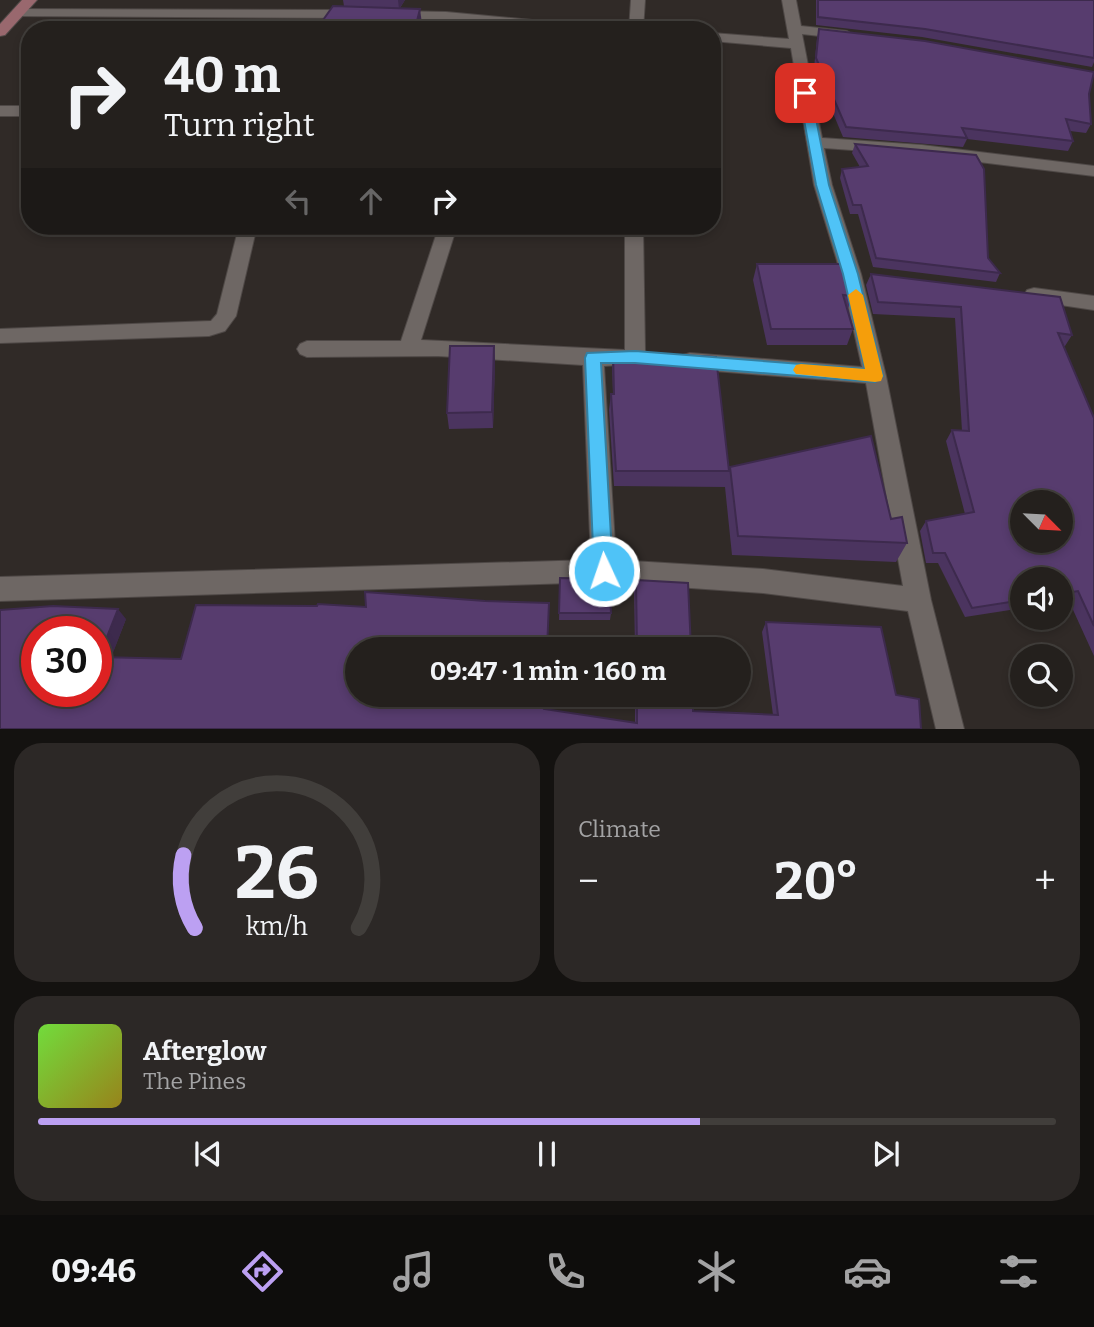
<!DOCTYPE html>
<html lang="en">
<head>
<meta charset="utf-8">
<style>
  :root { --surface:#24201d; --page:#2c2826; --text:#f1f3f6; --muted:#a3a3a4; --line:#413e3b; --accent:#bca0f2 }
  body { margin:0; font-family:Bitter,serif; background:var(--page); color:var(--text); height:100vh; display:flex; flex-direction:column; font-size:26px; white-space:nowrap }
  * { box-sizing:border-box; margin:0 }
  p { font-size:23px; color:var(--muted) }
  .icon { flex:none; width:38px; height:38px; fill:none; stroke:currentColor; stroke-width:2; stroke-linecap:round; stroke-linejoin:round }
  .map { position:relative; height:729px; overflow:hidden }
  .drawer { display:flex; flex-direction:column; gap:14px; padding:14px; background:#141210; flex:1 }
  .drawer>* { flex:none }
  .hud { position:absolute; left:21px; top:21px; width:700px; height:214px; border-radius:28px; box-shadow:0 4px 10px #0003,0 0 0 2px var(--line); background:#24201d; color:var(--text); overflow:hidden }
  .needle { width:46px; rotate:114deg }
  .fabs { position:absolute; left:1010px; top:490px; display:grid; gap:14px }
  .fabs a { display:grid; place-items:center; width:63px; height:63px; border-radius:50%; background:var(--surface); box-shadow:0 4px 10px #0003,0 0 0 2px var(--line); font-size:35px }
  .speed { position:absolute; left:21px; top:616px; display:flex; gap:14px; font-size:35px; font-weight:700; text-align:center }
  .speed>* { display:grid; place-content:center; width:91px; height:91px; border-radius:50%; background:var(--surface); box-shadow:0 4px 10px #0003,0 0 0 2px var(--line); line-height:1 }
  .speed .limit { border:10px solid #d22; background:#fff; color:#111 }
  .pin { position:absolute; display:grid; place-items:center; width:60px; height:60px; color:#fff; margin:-30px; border-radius:14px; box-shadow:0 4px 10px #0006 }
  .me { position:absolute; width:77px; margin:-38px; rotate:357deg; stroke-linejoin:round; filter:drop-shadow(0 0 5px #0008) }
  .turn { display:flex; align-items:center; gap:24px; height:147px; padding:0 28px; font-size:32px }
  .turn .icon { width:91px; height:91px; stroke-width:2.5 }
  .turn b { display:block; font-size:49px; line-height:60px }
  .lanes { display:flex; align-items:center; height:66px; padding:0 28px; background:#0003; justify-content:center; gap:35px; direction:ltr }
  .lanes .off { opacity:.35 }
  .big { font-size:52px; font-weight:700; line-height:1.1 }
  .drawer .card { flex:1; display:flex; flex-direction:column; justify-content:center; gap:10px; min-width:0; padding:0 24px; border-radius:28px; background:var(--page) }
  .drawer .dial { align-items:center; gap:0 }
  .dial svg { height:182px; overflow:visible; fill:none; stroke:var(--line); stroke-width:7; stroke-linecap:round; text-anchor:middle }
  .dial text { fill:var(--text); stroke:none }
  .song { display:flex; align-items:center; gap:21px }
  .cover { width:84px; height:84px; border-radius:10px; background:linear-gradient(135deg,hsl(100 70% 55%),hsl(50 70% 35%)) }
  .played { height:7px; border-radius:4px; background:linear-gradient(90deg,var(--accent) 65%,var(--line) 65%) }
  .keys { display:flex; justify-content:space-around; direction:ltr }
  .heat { display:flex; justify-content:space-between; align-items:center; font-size:38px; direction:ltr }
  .drawer .tiles { flex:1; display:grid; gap:14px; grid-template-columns:1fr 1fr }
  .card:last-child { grid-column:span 2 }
  .trip { position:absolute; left:345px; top:637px; width:406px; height:70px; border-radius:35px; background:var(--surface); box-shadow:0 4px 10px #0003,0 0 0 2px var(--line); font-weight:700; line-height:70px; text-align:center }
  .menu { display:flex; height:112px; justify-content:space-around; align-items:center; background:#0e0d0c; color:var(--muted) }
  .menu .icon { width:49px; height:49px }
  .menu .current { color:var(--accent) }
  .menu b { font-size:32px; color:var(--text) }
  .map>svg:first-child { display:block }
</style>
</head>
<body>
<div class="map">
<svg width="1094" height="729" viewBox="0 0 1094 729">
  <rect width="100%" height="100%" fill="#302a27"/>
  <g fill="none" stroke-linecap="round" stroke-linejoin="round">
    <g stroke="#4e4846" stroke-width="2">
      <path id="minor" d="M631 0H645L643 30H629Z
        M782 0H796L801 26 847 31 854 35 847 39 802 34 822 138 922 145 1094 166V176L922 155 824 148 832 185 861 274 886 376 931 600 964 729H936L908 611 763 593 604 582 0 601V577L591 560 583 365 438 356 307 357 300 354 297 349 300 344 307 341H401L439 226H457L421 340 625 350V226H643L645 351 651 357 648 363 604 366 616 560 763 569 903 586 866 383 690 369 683 367 680 361 683 355 690 353 862 367 841 274 814 185 791 48 712 41V33L789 39Z
        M18 9 357 10 364 14 357 18 13 16V10Z
        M393 11 446 12 597 26 604 30H549L388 18 386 15Z
        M0 106H30V116H0Z
        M239 226H257L236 316 225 331 209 336 0 343V329L211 321 217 314Z
        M1034 288 1094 296V310L1027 300 1024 295 1027 290Z"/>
    </g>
    <g stroke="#4e4846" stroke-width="2">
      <path id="secondary" d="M22 0H37L5 35 0 36V24Z"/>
    </g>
    <use href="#minor" fill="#6e6764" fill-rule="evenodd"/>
    <use href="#secondary" fill="#99686e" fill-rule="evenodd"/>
  </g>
  <path fill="#4b345f" d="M343 0H405L400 8 421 21 344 6Z
    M816 0H1094V62L1092 67 922 37 816 25Z
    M819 29 1089 94 1091 124 1086 133 1070 131 1073 141 1068 151 967 139 963 147 843 137 814 68 817 38Z
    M855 144 988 258 1000 273 996 282 873 267 858 214H850L840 178 842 169 860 167 852 153Z
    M757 264 853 296 847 311 853 329 847 345H767L753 280Z
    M871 274 1072 335 1065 346H1063L1094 418V656L1069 601 1060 602V579H1022V608L965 617 938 563H926L920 531 926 521 965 514 946 441 952 430 962 431 955 318 873 314 866 285Z
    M494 346 495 362 493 428 449 429 447 413Z
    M613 352 729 471 730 467 891 519 907 543 896 562 732 555 725 487 614 486 609 410 611 394H613L612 368Z
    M560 578 611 613 610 620H559Z
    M636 580 691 649H635L634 590Z
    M126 619 111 657 545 709 635 723V695H693V711L773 715 762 632 766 622 896 695 921 729H0Z"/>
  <path fill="#3d2a4d" d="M398 0H405L399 9Z
    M420 9 422 24 417 21Z
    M494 346 495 362 493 428 492 412Z
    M118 609 126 619 108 666 99 657Z"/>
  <path fill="#573c6e" stroke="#3d2a4d" stroke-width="2" fill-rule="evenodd" d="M818 0H1094V58L925 29 818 17Z
    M333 6 420 9 417 21H446L445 30H316Z
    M819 29 925 41 1094 72 1089 94 1091 124 1066 119 1073 141 962 128 967 138 846 127 816 58Z
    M855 144 976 155 984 169 988 258 1000 273 876 258 861 205H853L842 169 868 166Z
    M757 264H845L853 296 843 295 853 329H771Z
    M871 274 1060 297 1072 335 1058 333 1094 418V626L1078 591 1060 594V579H1022V600L972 608 945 553H933L926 521 974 512 952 430 969 431 961 307 878 302ZM1022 502H1060V541H1022Z
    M450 346H494L492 412 447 413Z
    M613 352 716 357 729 471H616L611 394H614Z
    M871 436 891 519 902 517 907 543 738 536 730 467Z
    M560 578 609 579 611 613H559Z
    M636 580 688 583 691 649H637Z
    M365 592 485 601 549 603 547 649H357V695H545L544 709 637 723V695H693V711L778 715 766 622 881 627 896 695 919 699 921 729H0V610L53 606 118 609 99 657 181 659 196 605 317 606 318 604 366 607ZM37 632H96V691H37Z"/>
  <path fill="#4fc3f7" stroke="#337fa1" stroke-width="2" d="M805 89 811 93 829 185 858 274 883 376 875 382 635 363H601L613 571 610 577 604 579 597 577 594 571 585 358 587 353 635 351 865 369 843 274 816 185 799 93Z"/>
  <path fill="#f59e0b" d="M856 289 863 295 883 376 881 381 875 382 796 374 793 370 796 365 801 364 865 369 848 295Z"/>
</svg>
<div class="fabs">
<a><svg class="needle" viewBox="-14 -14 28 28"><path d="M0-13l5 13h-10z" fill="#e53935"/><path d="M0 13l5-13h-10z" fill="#a3a3a4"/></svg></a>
<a><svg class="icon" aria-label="sound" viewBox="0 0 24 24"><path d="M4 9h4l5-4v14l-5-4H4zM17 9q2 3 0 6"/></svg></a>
<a><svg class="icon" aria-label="search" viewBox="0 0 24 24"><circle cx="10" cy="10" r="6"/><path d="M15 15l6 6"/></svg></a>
</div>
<div class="speed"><div class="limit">30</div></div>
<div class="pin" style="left:805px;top:93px;background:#d93025"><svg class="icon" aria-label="arrive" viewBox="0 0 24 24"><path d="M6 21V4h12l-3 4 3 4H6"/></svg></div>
<svg class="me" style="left:604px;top:571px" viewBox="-20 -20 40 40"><circle r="17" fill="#4fc3f7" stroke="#fff" stroke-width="3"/><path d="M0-11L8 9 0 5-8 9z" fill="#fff"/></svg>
<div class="trip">09:47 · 1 min · 160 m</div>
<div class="hud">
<div class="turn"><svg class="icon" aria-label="right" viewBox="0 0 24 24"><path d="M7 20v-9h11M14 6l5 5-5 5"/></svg><div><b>40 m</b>Turn right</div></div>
<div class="lanes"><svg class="icon off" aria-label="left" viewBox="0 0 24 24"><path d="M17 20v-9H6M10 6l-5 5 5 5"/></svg><svg class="icon off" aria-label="ahead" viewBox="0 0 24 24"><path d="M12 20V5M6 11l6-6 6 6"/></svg><svg class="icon" aria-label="right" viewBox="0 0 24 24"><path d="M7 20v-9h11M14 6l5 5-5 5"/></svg></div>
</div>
</div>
<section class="drawer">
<div class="tiles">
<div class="card dial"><svg viewBox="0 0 100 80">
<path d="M14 69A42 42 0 1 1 86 69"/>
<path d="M14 69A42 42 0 0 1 9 37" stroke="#bca0f2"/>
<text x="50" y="56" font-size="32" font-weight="700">26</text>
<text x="50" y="72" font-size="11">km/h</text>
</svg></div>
<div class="card"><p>Climate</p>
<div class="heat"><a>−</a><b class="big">20°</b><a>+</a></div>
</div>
<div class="card">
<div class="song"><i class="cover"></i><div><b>Afterglow</b><p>The Pines</p></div></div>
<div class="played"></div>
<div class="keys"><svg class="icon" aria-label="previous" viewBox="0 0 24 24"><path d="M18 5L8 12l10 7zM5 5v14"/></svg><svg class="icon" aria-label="pause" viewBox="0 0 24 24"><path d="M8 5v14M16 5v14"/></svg><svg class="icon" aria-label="next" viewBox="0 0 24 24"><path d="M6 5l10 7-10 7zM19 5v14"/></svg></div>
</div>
</div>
</section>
<nav class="menu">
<b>09:46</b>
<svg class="icon current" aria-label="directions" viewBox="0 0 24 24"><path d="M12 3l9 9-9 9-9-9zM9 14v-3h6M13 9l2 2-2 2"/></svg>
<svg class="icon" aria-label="music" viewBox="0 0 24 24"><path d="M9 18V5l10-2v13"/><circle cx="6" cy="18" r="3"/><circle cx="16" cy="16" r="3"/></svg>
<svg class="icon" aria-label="phone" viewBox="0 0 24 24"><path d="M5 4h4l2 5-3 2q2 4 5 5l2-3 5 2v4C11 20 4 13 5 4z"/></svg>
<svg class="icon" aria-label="climate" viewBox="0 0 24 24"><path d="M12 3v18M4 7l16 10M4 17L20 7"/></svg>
<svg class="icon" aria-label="car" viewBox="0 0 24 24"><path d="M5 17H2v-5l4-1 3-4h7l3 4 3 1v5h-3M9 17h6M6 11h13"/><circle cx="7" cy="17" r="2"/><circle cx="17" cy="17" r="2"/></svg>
<svg class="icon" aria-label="filters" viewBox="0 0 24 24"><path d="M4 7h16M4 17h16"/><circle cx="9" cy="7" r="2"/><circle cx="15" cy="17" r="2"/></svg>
</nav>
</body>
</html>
